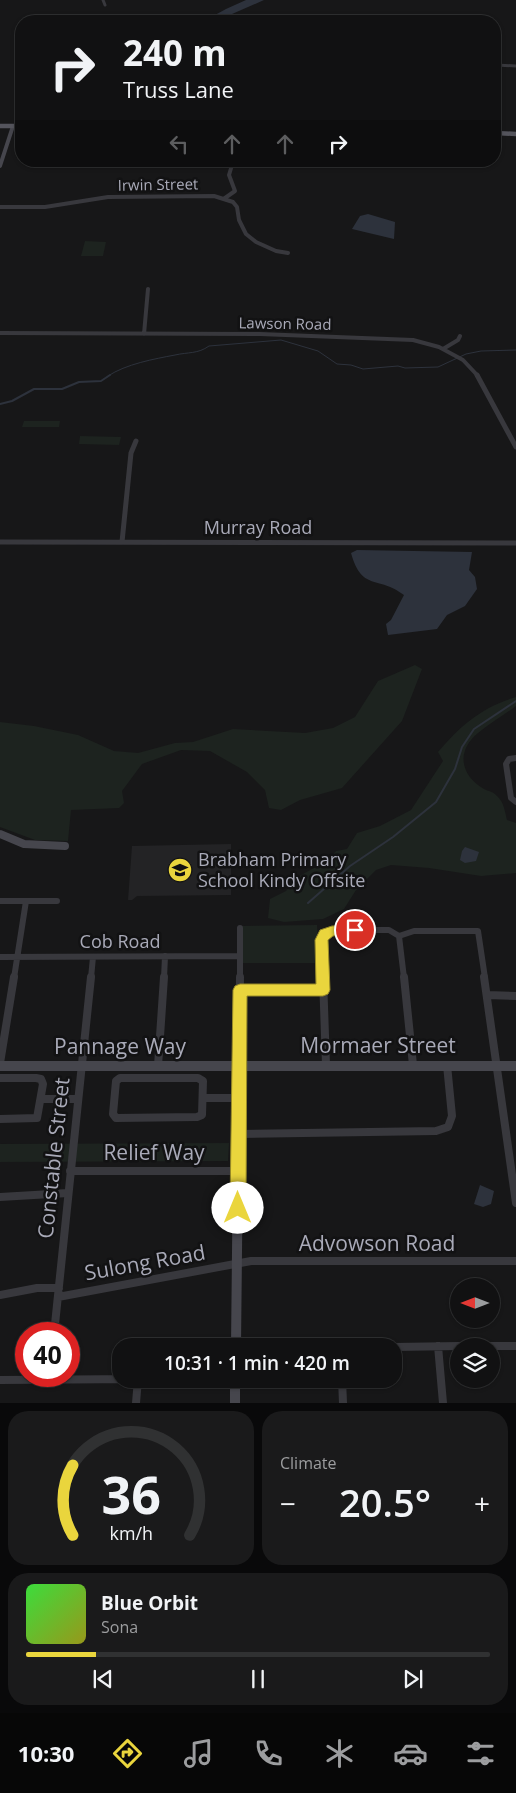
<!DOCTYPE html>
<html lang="en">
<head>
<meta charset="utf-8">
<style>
  :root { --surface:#111112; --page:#1a1a1b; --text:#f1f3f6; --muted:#9c9d9f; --line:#303132; --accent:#ead53d }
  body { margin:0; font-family:"Open Sans",sans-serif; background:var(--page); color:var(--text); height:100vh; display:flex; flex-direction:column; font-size:19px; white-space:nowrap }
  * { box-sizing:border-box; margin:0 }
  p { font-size:16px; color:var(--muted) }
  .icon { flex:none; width:28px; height:28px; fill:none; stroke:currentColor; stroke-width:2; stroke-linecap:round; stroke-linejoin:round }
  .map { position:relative; height:1403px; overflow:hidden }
  .sheet { display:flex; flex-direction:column; gap:8px; padding:8px; background:#09090a; flex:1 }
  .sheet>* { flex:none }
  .top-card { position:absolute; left:15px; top:15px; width:486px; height:152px; border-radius:20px; box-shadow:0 1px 4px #0004,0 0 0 1px var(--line); background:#111112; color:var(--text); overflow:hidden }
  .needle { width:32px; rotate:270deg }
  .fabs { position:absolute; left:450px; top:1278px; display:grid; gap:10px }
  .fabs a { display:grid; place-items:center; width:50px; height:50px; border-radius:50%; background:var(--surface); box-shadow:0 1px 4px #0004,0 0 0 1px var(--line); font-size:25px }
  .speed { position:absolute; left:15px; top:1322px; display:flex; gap:10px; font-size:25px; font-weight:700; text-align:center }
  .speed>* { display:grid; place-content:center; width:65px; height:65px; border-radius:50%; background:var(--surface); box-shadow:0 1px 4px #0004,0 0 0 1px var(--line); line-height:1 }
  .speed .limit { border:8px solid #d22; background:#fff; color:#111 }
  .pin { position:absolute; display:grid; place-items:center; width:42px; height:42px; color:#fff; margin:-21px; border:2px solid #fff; border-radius:50%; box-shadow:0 1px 5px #0007 }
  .me { position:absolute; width:55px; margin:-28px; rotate:0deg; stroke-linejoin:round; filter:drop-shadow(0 0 4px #0008) }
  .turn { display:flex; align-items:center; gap:18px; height:105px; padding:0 25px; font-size:22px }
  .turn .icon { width:65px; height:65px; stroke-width:2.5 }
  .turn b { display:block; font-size:35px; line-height:42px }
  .lanes { display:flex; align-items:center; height:48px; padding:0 25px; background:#0003; justify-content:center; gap:25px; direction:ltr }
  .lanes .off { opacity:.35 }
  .big { font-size:38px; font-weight:600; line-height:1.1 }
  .sheet .card { flex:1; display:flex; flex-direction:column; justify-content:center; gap:8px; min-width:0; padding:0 18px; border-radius:20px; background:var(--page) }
  .sheet .dial { align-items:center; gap:0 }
  .dial svg { height:130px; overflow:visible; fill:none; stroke:var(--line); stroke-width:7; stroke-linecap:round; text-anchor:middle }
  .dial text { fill:var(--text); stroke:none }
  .song { display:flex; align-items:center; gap:15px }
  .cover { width:60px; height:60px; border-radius:8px; background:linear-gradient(135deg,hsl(120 70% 55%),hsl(60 70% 35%)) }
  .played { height:5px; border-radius:2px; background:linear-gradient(90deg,var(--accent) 15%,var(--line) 15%) }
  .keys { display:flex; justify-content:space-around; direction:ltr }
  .heat { display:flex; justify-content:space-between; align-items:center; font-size:28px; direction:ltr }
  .sheet .tiles { flex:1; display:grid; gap:8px; grid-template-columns:1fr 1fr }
  .card:last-child { grid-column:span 2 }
  .trip { position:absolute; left:112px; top:1338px; width:290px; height:50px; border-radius:20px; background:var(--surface); box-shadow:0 1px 4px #0004,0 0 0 1px var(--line); font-weight:600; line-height:50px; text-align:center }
  .menu { display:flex; height:80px; justify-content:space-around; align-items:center; background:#070707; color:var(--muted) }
  .menu .icon { width:35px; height:35px }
  .menu .selected { color:var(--accent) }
  .menu b { font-size:22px; color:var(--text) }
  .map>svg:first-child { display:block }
</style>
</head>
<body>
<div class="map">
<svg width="516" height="1403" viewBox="0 0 516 1403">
  <rect width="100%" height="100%" fill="#171718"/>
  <path fill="#232325" d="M231 844V895L137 896 132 900H128L132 846Z"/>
  <path fill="#1d231f" d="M85 241 106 242 103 256H81Z
    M24 421H60L59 427H22Z
    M80 436 121 437 119 445 79 444Z
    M415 665 422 669 402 721 342 788 300 800 281 810 269 808 265 790 247 772 210 751 181 750 142 764 122 791 124 803 119 808 71 810 68 841 35 840 0 827V722L34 726 78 735 114 751 138 753 175 743 193 742 233 729 305 733 333 728 355 717 378 681Z
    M516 697V706C504 715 490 723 478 733 456 751 460 775 484 789 488 791 494 792 497 796 504 802 505 812 507 820L516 823V873L481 876 429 868 391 865 376 870 356 890 344 909 323 919 284 922 268 918 270 899 286 891 296 878 328 860 336 851 347 849 357 833 380 826 411 810 443 761 438 752C461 725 482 707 516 697Z
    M317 925 319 963H242V926Z
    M229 1143 228 1161 0 1162V1144Z"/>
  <path fill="#2d323c" d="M246 0H264L216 21H204L226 9Z
    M368 214 395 222 394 239 352 229 360 216Z
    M357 550 472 552 469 570 475 577 477 589 465 606 447 615 437 629 388 635 386 624 391 620 404 595C378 575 362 592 351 553Z
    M465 847 479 852 476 861 465 863 460 860 462 851Z
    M480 1185 494 1191 491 1204 483 1207 474 1204Z"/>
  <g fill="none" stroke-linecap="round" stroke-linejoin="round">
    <path stroke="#2d323c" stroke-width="1" d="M108 376C126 364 154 359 175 355 188 352 198 354 209 346L281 340 318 351 337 364 351 365 363 369 398 366 405 368 438 367 466 354 481 351 516 350"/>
    <path stroke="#2d323c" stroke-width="2" d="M0 404 12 401 34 389H62L79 382 101 381 110 375
      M308 903 350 866 393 837 436 802 455 769 462 747 474 729 516 701"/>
    <path stroke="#38383d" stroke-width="3" d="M103 0 105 5
      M495 65 516 66
      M232 166 234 161"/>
    <path stroke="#38383d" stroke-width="4" d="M225 198 235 191 229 175 232 165
      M0 207H45L108 197 214 196 233 202 237 207 239 220 246 234 256 242 276 251 288 253
      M0 333 260 334 413 340 439 347 463 360 478 376
      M144 334 148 289
      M443 349 458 340 460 336"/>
    <path stroke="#38383d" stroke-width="5" d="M477 375 516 447
      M0 542 516 543
      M122 542 131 453 136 441"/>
    <path stroke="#38383d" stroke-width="6" d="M516 758 509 759 506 764 511 798 516 802
      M0 901H57
      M399 936 414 931H478L485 978
      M0 957 240 956
      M14 978 26 901
      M91 978 93 957
      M164 978 165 956
      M240 978V928
      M323 978 322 941 325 934 338 930H389L399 936 404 978"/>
    <path stroke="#38383d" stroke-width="8" d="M323 977 326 1065
      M404 977 413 1065
      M484 977 516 1203
      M240 990H323
      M487 995 516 996
      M0 1063 14 977
      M239 1065 240 977
      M158 1066 164 977
      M0 1078H36L41 1079 43 1084 37 1118 0 1119
      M120 1078H198L203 1081 202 1115 197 1117 116 1118 113 1114 116 1081Z
      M203 1098H239
      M41 1099H78
      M238 1134 436 1131 448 1127 452 1116 447 1065
      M70 1171H238
      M0 1197 68 1193
      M0 1295 37 1288H59
      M58 1297 251 1261H516
      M54 1334 91 977
      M150 1346H281
      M438 1346 443 1403
      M461 1346H516
      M394 1347 459 1346
      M342 1379 343 1403
      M0 1380 138 1379
      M136 1403 138 1379"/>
    <path stroke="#46464d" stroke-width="4" d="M0 166 13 126"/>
    <path stroke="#46464d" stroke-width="8" d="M0 834 24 844 65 846"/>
    <path stroke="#46464d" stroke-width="10" d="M0 1066H516
      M236 1346 239 1065
      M235 1379V1403"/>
    <path stroke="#54545c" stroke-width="4.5" d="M0 126H21
      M495 133 516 134"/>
  </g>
  <path fill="#ead53d" stroke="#988a28" d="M355 925 360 927 362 930 360 934 333 936 328 940 330 990 328 994 323 996H247L246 1208 243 1214 238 1216 232 1214 230 1208 233 990 235 986 240 984H316L315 940 320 930 332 926Z"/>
  <defs>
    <g id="school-disc" transform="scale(1.25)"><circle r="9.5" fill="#ead53d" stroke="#121213"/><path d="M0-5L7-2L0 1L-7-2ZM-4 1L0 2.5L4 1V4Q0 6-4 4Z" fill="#111"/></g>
  </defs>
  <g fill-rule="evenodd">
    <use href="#school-disc" x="180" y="870"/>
  </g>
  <g text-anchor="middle" stroke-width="5" stroke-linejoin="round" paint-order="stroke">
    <g font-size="15" fill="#a9aab8" stroke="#121213">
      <text transform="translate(158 185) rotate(-1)" y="5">Irwin Street</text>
      <text transform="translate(285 324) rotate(1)" y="5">Lawson Road</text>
    </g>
    <g font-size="18" fill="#a9aab8" stroke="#121213">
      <text x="258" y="534">Murray Road</text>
      <text x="120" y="948">Cob Road</text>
    </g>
    <g font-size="18" fill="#a9aab8" stroke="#121213" text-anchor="start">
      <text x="198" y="866">Brabham Primary<tspan x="198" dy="21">School Kindy Offsite</tspan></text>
    </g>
    <g font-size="21" fill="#a9aab8" stroke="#121213">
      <text x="378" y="1053">Mormaer Street</text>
      <text x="120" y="1054">Pannage Way</text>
      <text x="154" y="1160">Relief Way</text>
      <text transform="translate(54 1158) rotate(-84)" y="7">Constable Street</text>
      <text x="377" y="1251">Advowson Road</text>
      <text transform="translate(145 1263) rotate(-10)" y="7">Sulong Road</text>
    </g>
  </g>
</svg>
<div class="fabs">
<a><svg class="needle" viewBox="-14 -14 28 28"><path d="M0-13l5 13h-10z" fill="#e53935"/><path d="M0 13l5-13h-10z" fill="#9c9d9f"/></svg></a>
<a><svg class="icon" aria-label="layers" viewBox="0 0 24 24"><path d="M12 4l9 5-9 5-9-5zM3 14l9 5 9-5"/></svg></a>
</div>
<div class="speed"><div class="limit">40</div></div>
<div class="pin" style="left:355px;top:930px;background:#d93025"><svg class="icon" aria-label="arrive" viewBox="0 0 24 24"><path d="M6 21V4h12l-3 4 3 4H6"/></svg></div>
<svg class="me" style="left:238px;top:1208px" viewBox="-20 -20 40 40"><circle r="19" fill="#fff"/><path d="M0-13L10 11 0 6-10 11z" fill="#ead53d"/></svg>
<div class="trip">10:31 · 1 min · 420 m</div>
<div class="top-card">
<div class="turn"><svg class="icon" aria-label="right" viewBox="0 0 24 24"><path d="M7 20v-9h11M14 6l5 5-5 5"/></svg><div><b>240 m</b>Truss Lane</div></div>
<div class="lanes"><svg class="icon off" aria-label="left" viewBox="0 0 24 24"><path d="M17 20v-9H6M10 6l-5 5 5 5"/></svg><svg class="icon off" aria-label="ahead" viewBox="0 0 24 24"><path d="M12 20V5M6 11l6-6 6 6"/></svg><svg class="icon off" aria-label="ahead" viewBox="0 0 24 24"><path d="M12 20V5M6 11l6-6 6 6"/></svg><svg class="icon" aria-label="right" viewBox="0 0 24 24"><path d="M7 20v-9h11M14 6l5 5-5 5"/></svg></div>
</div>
</div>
<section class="sheet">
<div class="tiles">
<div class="card dial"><svg viewBox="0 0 100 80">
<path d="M14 69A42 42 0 1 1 86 69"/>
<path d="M14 69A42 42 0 0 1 14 26" stroke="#ead53d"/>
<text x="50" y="56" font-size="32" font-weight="700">36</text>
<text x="50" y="72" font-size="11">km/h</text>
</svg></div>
<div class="card"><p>Climate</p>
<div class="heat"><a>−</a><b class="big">20.5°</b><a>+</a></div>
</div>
<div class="card">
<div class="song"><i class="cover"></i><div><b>Blue Orbit</b><p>Sona</p></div></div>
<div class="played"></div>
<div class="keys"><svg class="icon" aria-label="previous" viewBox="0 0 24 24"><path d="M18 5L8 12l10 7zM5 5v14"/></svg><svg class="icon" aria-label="pause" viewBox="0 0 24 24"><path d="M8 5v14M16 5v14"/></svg><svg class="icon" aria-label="next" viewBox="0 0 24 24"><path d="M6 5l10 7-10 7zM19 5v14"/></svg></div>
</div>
</div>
</section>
<nav class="menu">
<b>10:30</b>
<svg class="icon selected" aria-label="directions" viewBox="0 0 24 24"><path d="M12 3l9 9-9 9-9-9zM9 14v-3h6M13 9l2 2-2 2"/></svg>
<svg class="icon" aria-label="music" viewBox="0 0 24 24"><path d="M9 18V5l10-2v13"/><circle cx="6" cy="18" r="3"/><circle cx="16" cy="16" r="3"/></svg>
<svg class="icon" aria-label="phone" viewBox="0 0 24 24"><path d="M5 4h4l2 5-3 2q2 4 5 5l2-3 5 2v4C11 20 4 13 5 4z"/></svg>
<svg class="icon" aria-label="climate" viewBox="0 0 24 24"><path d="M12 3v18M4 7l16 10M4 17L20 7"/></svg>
<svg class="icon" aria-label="car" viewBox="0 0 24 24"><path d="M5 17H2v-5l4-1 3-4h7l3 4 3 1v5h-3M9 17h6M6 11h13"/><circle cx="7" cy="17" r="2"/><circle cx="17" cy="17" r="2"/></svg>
<svg class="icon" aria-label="filters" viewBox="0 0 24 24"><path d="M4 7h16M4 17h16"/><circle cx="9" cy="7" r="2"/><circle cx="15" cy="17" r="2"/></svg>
</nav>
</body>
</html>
